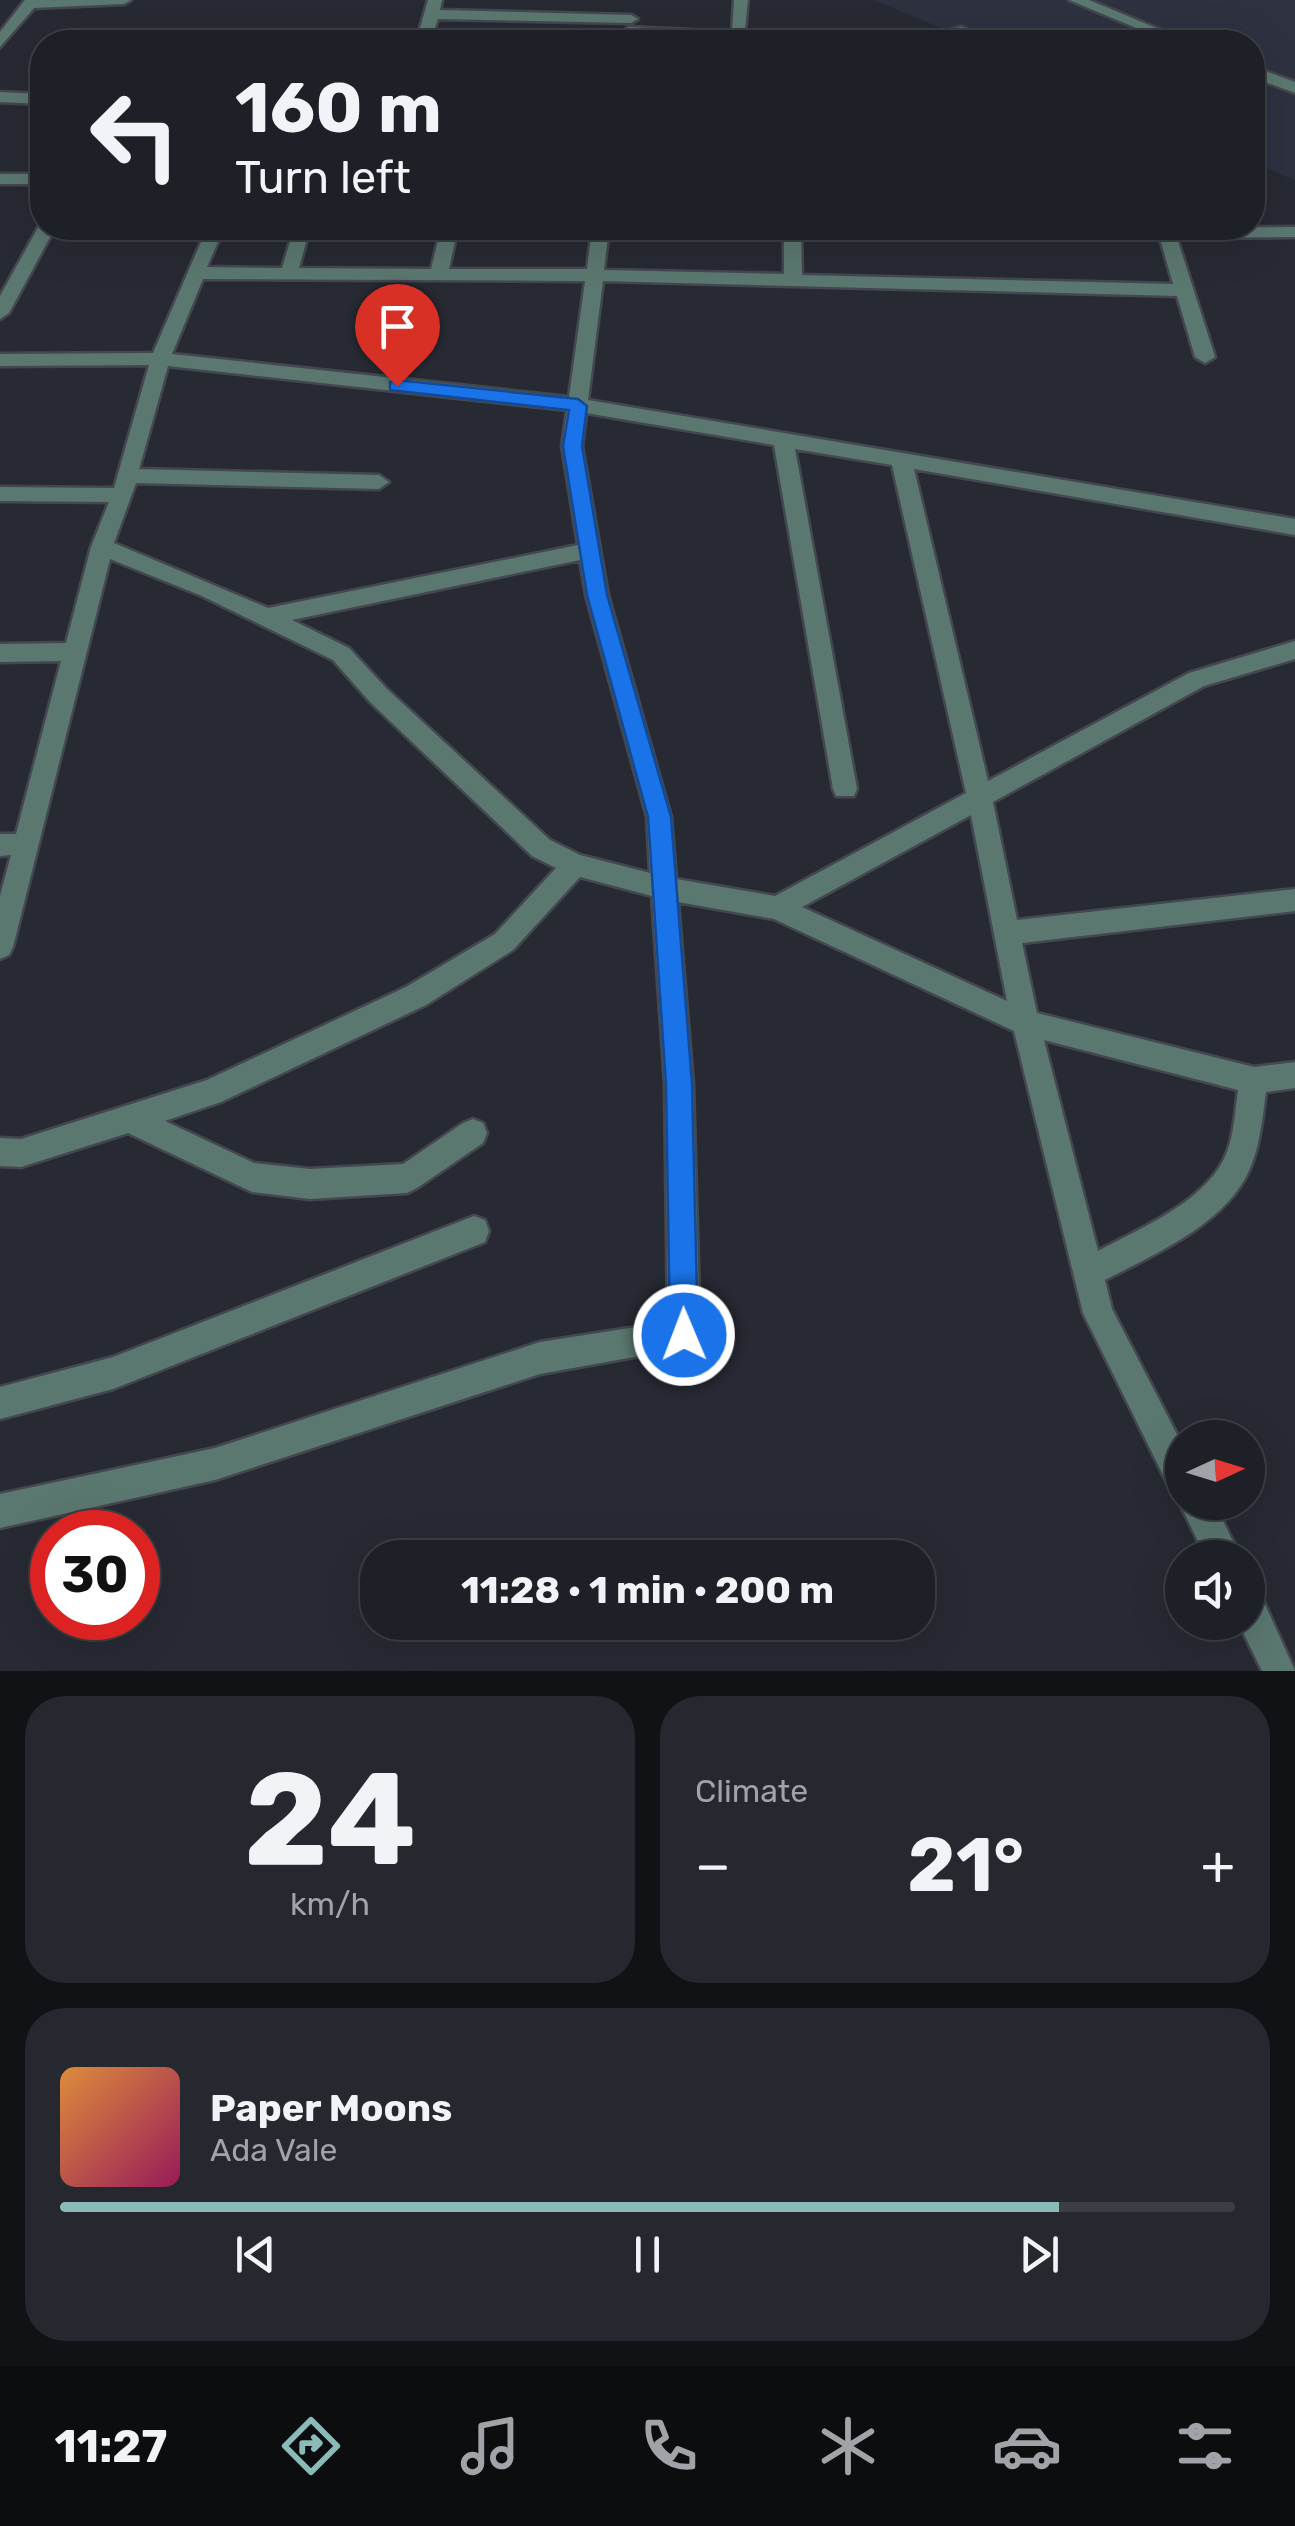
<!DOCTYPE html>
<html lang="en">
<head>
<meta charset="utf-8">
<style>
  :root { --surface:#1d2026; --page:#25282e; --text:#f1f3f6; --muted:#a0a3a7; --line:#3b3e43; --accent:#8bbbb9 }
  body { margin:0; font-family:Rubik,sans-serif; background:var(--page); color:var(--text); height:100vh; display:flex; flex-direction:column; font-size:38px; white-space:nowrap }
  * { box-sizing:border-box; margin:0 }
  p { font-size:32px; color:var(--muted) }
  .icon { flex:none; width:55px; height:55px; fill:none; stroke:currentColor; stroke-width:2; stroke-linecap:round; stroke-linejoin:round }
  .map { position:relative; height:1671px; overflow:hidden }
  .side { display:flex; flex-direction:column; gap:25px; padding:25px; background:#101215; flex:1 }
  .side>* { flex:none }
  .guide { position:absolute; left:30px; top:30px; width:1235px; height:210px; border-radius:40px; box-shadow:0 10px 40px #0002,0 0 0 2px var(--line); background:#1d2026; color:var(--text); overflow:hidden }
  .needle { width:65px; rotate:86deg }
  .tools { position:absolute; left:1165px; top:1420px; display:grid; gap:20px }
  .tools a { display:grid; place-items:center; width:100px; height:100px; border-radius:50%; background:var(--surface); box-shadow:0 10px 40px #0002,0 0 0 2px var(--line); font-size:50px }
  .speed { position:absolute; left:30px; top:1510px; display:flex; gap:20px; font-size:50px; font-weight:700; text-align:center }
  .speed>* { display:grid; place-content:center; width:130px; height:130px; border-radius:50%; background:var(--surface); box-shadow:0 10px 40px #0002,0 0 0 2px var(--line); line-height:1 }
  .speed .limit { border:15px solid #d22; background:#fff; color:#111 }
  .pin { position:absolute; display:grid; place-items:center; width:85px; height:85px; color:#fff; margin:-102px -42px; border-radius:50% 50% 50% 0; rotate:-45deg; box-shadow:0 0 10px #0007 }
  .pin .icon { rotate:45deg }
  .me { position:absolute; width:110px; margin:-55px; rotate:359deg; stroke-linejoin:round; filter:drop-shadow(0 0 8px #0008) }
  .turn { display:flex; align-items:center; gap:35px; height:210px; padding:0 40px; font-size:45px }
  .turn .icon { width:130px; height:130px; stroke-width:2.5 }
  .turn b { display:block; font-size:70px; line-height:85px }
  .big { font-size:75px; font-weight:700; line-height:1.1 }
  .side .tile { flex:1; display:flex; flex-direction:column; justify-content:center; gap:15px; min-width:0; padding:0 35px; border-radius:40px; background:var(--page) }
  .side .dial { align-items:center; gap:0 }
  .dial b { font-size:130px; line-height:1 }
  .song { display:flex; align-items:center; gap:30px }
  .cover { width:120px; height:120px; border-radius:15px; background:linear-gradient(135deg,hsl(30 70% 55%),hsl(330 70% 35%)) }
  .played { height:10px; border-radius:5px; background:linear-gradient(90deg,var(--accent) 85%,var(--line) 85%) }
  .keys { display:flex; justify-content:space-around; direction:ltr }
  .heat { display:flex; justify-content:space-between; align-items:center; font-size:55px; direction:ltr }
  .side .tiles { flex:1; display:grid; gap:25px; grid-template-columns:1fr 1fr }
  .tile:last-child { grid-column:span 2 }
  .trip { position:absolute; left:360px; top:1540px; width:575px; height:100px; border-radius:40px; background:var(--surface); box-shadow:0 10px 40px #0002,0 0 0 2px var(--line); font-weight:700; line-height:100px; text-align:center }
  .dock { display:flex; height:160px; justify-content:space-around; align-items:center; background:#0c0d0f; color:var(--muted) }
  .dock .icon { width:70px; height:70px }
  .dock .current { color:var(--accent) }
  .dock b { font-size:45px; color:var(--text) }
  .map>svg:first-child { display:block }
</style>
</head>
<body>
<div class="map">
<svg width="1295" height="1671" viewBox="0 0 1295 1671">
  <rect width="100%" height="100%" fill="#272a33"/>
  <path fill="#2e3140" d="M874 0H1295V180L1253 162 1252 42H974Z"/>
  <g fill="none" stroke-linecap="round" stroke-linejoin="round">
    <g stroke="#44474f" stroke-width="5">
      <path id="minor" d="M25 0H131L124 4 34 8 0 47V32Z
        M428 0H442L440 10 631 15 638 19 631 23 438 19 430 42H416Z
        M734 0H748L744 40 629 37 621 32 629 27 732 32Z
        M1069 0H1089L1190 42H1170Z
        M961 27 966 29V35L935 42H909Z
        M1252 66 1295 82V93L1252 77Z
        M0 92 42 94V104L0 102Z
        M0 174H42V184H0Z
        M40 224 55 228 9 313 0 319V296Z
        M1295 227V237L1177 238 1215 357 1205 363 1195 357 1177 296 603 281 588 400 1295 519V535L914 469 988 781 1189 673 1295 641V659L1204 686 993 802 1017 920 1295 889V911L1022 943 1037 1013 1254 1067 1295 1062V1088L1266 1092C1262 1120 1260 1149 1247 1175 1221 1226 1153 1255 1105 1280L1112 1309 1182 1444V1493L1170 1489 1083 1313 1014 1031 774 919 678 902 693 1084 700 1335 695 1346 540 1374 215 1480 0 1528V1494L215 1448 540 1342 668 1322 665 1084 652 896 580 877 513 950 426 1005 221 1102 165 1121 254 1163 310 1169 403 1164 463 1123 473 1119 483 1123 487 1133 483 1143 417 1188 407 1193 310 1199 252 1192 128 1133 21 1167 0 1166V1138L21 1139 207 1080 406 987 495 934 556 868 532 856 370 702 333 660 202 596 110 559 13 947 9 955 0 959V896L11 855 0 856V834H16L61 661 0 662V644L66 643 91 547 109 502 0 501V487L114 488 149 365 0 366V354L153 353 207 228H224L207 267 282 268 294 228H310L299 268 431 269 441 228H458L449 269H587L592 228H609L604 270 784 274V228H801L802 275 1173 284 1157 228ZM203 279 585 281 569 397 172 354ZM168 366 567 410 562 446 578 545 268 608 114 543 136 483 379 489 389 482 379 475 139 469ZM586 413 774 445 833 789 836 796H854L857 789 795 449 892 465 966 793 775 896 676 879 671 817 608 595 582 446ZM580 560 586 595 647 817 650 873 580 855 550 840 386 688 349 648 292 620ZM971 815 1007 1001 802 907ZM1044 1040 1238 1090C1235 1112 1234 1138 1224 1159 1202 1203 1139 1229 1098 1251Z
        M474 1216 485 1220 489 1231 485 1242 113 1389 0 1419V1387L113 1357Z
        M1182 1494V1502H1214L1241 1558H1206L1179 1502Z
        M1248 1588 1260 1593 1295 1671H1262L1238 1622H1248Z"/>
    </g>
    <use href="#minor" fill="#5b7870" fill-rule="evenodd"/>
  </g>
  <path fill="#1a73e8" stroke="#114b97" stroke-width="2.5" d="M397 380 578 399 587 406 582 446 607 595 671 817 692 1084 698 1335 694 1345 684 1349 674 1345 670 1335 666 1084 648 817 587 595 563 446 569 410 390 390V382Z"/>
</svg>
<div class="tools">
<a><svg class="needle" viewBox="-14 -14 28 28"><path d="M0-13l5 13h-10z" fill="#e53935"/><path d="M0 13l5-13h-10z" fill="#a0a3a7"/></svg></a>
<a><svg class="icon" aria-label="sound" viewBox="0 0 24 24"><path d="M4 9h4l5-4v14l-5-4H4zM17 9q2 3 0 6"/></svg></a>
</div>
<div class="speed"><div class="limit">30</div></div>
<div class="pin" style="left:397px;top:386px;background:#d93025"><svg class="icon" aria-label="arrive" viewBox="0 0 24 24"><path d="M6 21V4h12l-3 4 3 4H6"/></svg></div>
<svg class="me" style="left:684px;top:1335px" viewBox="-20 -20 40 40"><circle r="17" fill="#1a73e8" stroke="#fff" stroke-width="3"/><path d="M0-11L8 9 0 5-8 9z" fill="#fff"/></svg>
<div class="trip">11:28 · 1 min · 200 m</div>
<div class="guide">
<div class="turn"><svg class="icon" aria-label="left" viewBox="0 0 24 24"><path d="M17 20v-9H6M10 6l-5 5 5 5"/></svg><div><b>160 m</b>Turn left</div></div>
</div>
</div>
<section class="side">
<div class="tiles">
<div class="tile dial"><b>24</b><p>km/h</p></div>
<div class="tile"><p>Climate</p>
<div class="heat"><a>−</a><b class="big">21°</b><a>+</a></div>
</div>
<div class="tile">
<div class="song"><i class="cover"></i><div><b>Paper Moons</b><p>Ada Vale</p></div></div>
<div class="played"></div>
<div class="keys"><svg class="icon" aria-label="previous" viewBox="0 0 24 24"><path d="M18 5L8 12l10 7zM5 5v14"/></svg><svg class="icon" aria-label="pause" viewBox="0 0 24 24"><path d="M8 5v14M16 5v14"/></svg><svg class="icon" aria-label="next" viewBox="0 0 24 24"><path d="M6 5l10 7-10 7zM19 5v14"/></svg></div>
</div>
</div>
</section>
<nav class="dock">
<b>11:27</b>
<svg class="icon current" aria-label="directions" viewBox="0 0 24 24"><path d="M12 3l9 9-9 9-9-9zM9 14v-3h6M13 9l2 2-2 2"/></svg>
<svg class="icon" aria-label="music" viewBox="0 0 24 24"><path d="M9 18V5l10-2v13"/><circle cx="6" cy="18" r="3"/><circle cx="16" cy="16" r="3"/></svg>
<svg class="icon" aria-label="phone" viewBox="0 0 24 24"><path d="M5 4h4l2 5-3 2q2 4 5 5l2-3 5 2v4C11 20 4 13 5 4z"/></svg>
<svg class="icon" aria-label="climate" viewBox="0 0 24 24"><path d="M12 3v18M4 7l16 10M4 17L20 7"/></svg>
<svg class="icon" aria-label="car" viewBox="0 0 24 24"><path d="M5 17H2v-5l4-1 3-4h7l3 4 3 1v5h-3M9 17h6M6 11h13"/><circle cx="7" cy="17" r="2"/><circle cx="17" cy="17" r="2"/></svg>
<svg class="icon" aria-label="filters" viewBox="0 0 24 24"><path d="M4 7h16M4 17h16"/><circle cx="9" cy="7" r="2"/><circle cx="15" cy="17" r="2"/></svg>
</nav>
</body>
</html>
